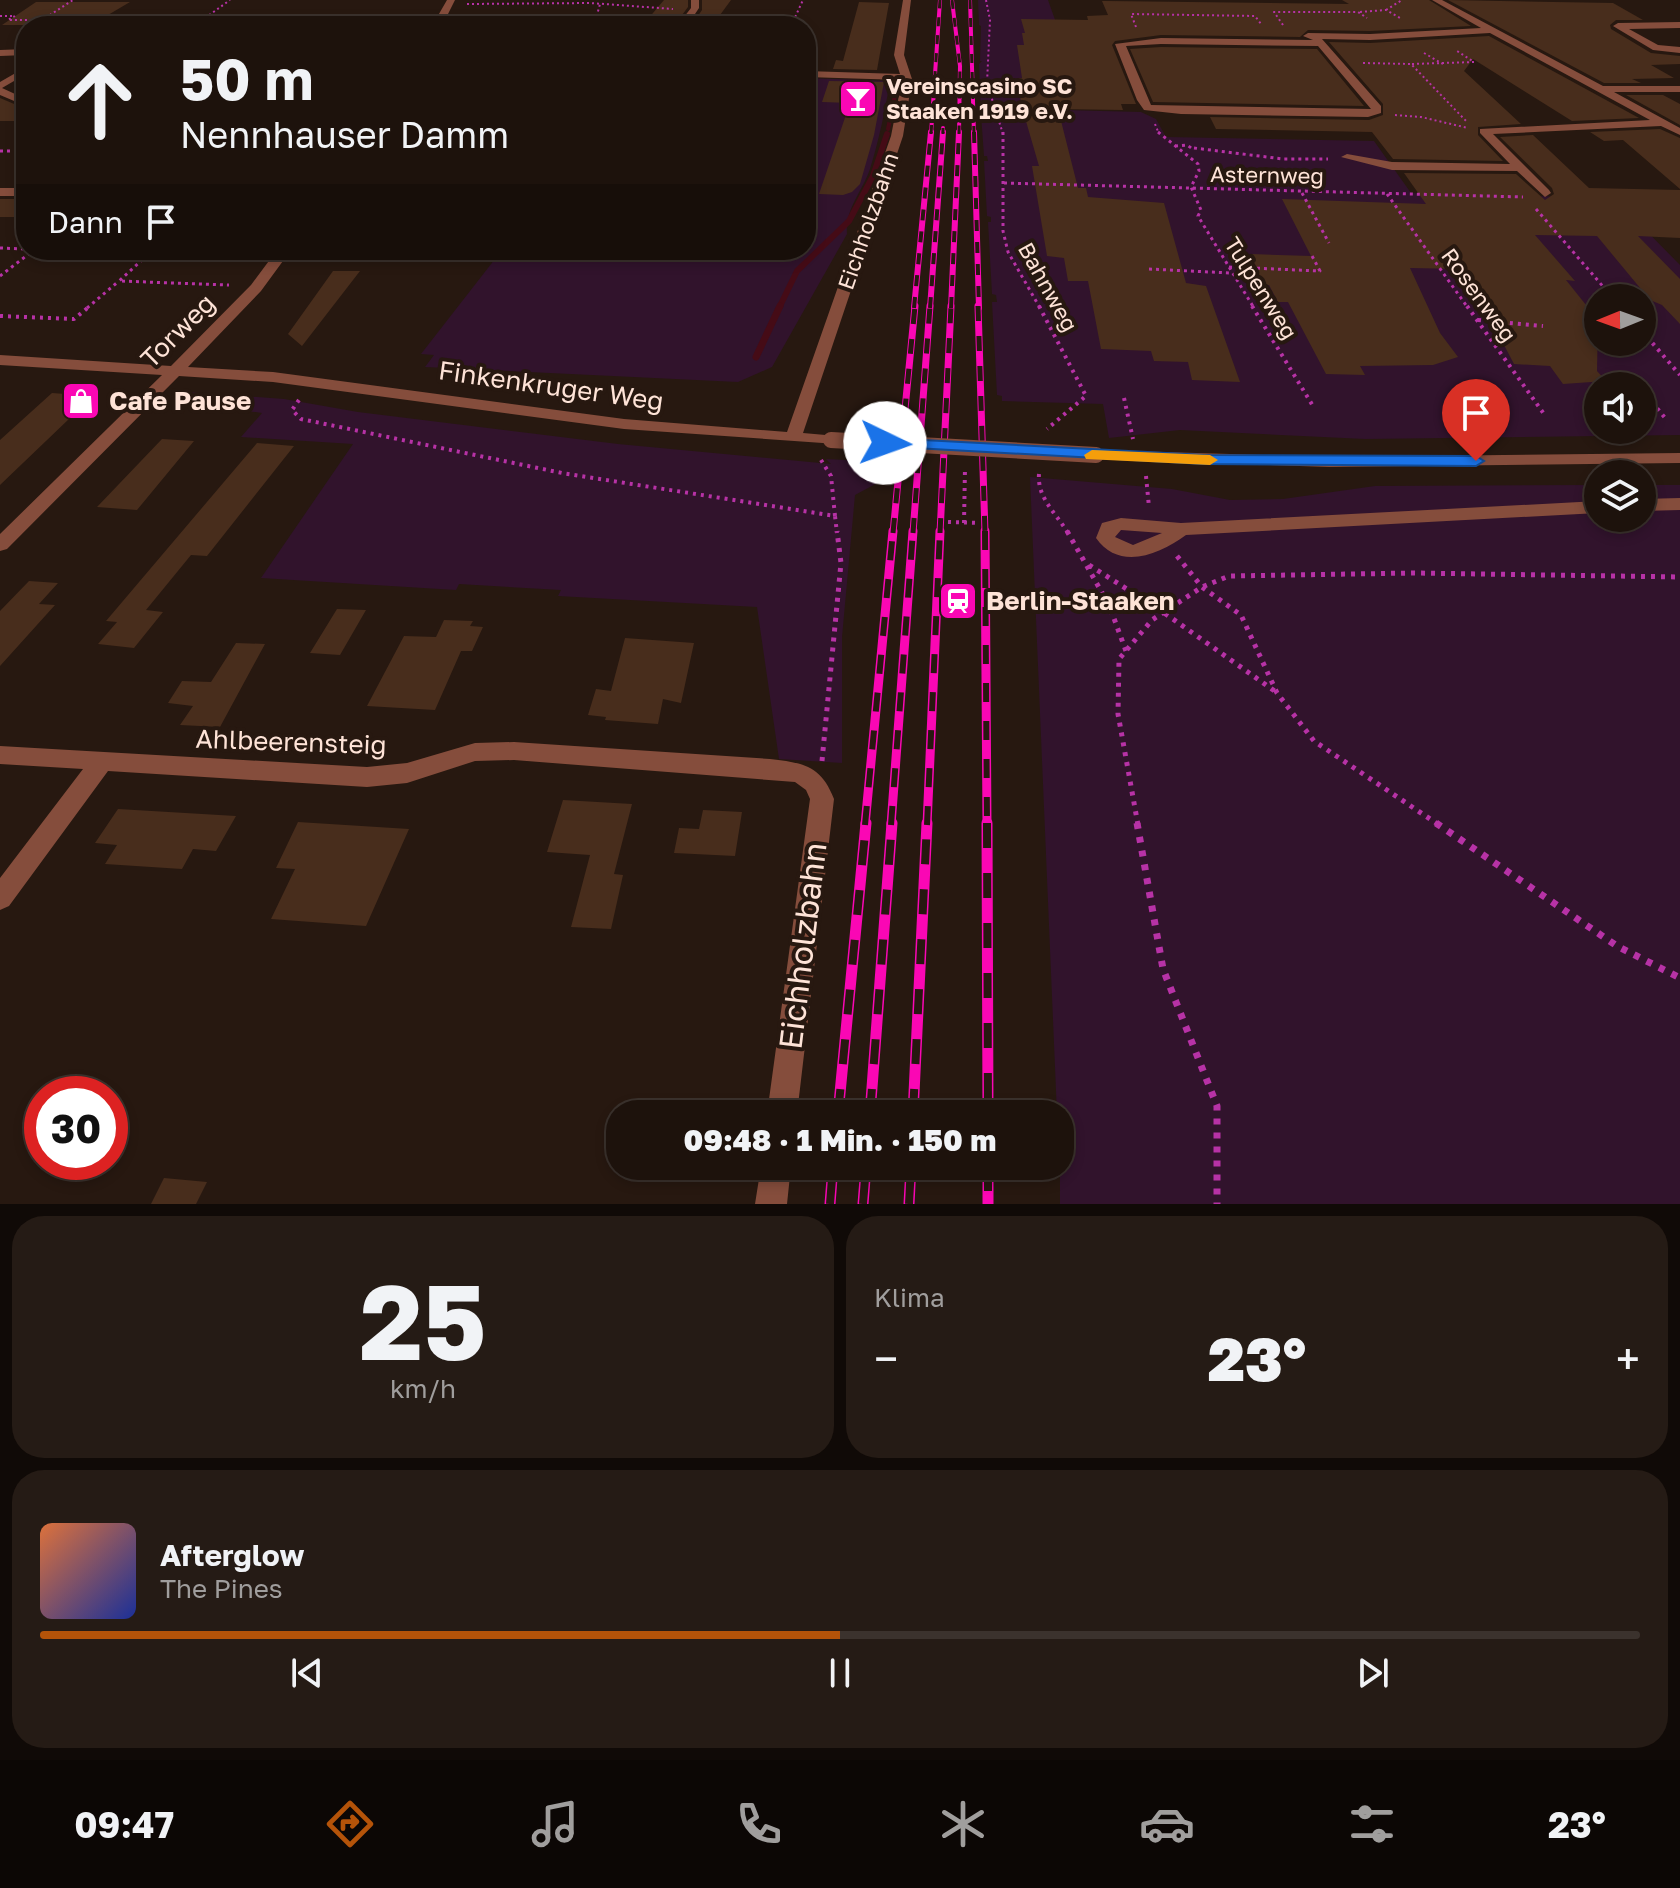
<!DOCTYPE html>
<html lang="de">
<head>
<meta charset="utf-8">
<style>
  :root { --surface:#1d120c; --page:#251b15; --text:#f1f3f6; --muted:#a09e9d; --line:#3b322d; --accent:#b45309 }
  body { margin:0; font-family:"Golos Text",sans-serif; background:var(--page); color:var(--text); height:100vh; display:flex; flex-direction:column; font-size:30px; white-space:nowrap }
  * { box-sizing:border-box; margin:0 }
  p { font-size:26px; color:var(--muted) }
  .icon { flex:none; width:44px; height:44px; fill:none; stroke:currentColor; stroke-width:2; stroke-linecap:round; stroke-linejoin:round }
  .map { position:relative; height:1204px; overflow:hidden }
  .panel { display:flex; flex-direction:column; gap:12px; padding:12px; background:#100a07; flex:1 }
  .panel>* { flex:none }
  .banner { position:absolute; left:16px; top:16px; width:800px; height:244px; border-radius:32px; box-shadow:0 4px 12px #0003,0 0 0 2px var(--line); background:#1d120c; color:var(--text); overflow:hidden }
  .needle { width:52px; rotate:269deg }
  .controls { position:absolute; left:1584px; top:284px; display:grid; gap:16px }
  .controls a { display:grid; place-items:center; width:72px; height:72px; border-radius:50%; background:var(--surface); box-shadow:0 4px 12px #0003,0 0 0 2px var(--line); font-size:40px }
  .speed { position:absolute; left:24px; top:1076px; display:flex; gap:16px; font-size:40px; font-weight:700; text-align:center }
  .speed>* { display:grid; place-content:center; width:104px; height:104px; border-radius:50%; background:var(--surface); box-shadow:0 4px 12px #0003,0 0 0 2px var(--line); line-height:1 }
  .speed .limit { border:12px solid #d22; background:#fff; color:#111 }
  .pin { position:absolute; display:grid; place-items:center; width:68px; height:68px; color:#fff; margin:-82px -34px; border-radius:50% 50% 50% 0; rotate:-45deg; box-shadow:0 0 8px #0007 }
  .pin .icon { rotate:45deg }
  .me { position:absolute; width:88px; margin:-44px; rotate:93deg; stroke-linejoin:round; filter:drop-shadow(0 0 6px #0008) }
  .turn { display:flex; align-items:center; gap:28px; height:168px; padding:0 32px; font-size:36px }
  .turn .icon { width:104px; height:104px; stroke-width:2.5 }
  .turn b { display:block; font-size:56px; line-height:68px }
  .then { display:flex; align-items:center; height:76px; padding:0 32px; background:#0003; gap:16px; font-size:30px }
  .big { font-size:60px; font-weight:800; line-height:1.1 }
  .panel .widget { flex:1; display:flex; flex-direction:column; justify-content:center; gap:12px; min-width:0; padding:0 28px; border-radius:32px; background:var(--page) }
  .panel .dial { align-items:center; gap:0 }
  .dial b { font-size:104px; line-height:1 }
  .song { display:flex; align-items:center; gap:24px }
  .cover { width:96px; height:96px; border-radius:12px; background:linear-gradient(135deg,hsl(20 70% 55%),hsl(230 70% 35%)) }
  .played { height:8px; border-radius:4px; background:linear-gradient(90deg,var(--accent) 50%,var(--line) 50%) }
  .keys { display:flex; justify-content:space-around; direction:ltr }
  .heat { display:flex; justify-content:space-between; align-items:center; font-size:44px; direction:ltr }
  .panel .tiles { flex:1; display:grid; gap:12px; grid-template-columns:1fr 1fr }
  .widget:last-child { grid-column:span 2 }
  .trip { position:absolute; left:606px; top:1100px; width:468px; height:80px; border-radius:32px; background:var(--surface); box-shadow:0 4px 12px #0003,0 0 0 2px var(--line); font-weight:800; line-height:80px; text-align:center }
  .tabs { display:flex; height:128px; justify-content:space-around; align-items:center; background:#0c0705; color:var(--muted) }
  .tabs .icon { width:56px; height:56px }
  .tabs .current { color:var(--accent) }
  .tabs b { font-size:36px; color:var(--text) }
  .map>svg:first-child { display:block }
</style>
</head>
<body>
<div class="map">
<svg width="1680" height="1204" viewBox="0 0 1680 1204">
  <rect width="100%" height="100%" fill="#271810"/>
  <path fill="#31132c" fill-rule="evenodd" d="M978 0H1048L1059 31H1040L1062 110 1141 112 1156 119 1166 137 1374 141 1411 193 1614 198 1680 265V435L1365 439 1180 430 1109 438 1103 404 1002 401V396L997 395 992 302H997L996 295 992 294 988 222H991V217L987 216 984 161H988L987 156H984L981 114H985V110H981L979 64 982 61H980L981 26 979 25ZM1598 298H1642V342H1598ZM1598 386H1642V430H1598Z
    M806 78 890 81C885 111 879 140 870 169 862 192 845 209 847 234L772 367 738 382 425 367 434 355 421 354 502 250H806Z
    M189 392 284 399 358 412 618 444 831 464 826 459 885 462 883 480 855 495 842 637V763L779 759 757 607 558 596 561 590 459 584 456 590 261 578 353 444 241 437 262 413 179 401Z
    M1030 477 1172 489 1230 500 1283 499 1375 486 1598 485V518H1642V485H1680V1204H1060V1114H1057Z"/>
  <g fill="none" stroke-linecap="round" stroke-linejoin="round">
    <path stroke="#450b16" stroke-width="4" d="M888 129 898 80"/>
    <path stroke="#450b16" stroke-width="6" d="M779 308 797 271 849 221 873 176 887 134"/>
    <path stroke="#450b16" stroke-width="7" d="M756 357 780 306"/>
  </g>
  <path fill="#482d1c" d="M664 0H688V7L674 26H642Z
    M702 0H731L712 26H691L702 10Z
    M1342 0H1429L1471 26 1370 31 1308 30 1300 37 1161 35 1115 41 1112 45 1136 104H1121L1123 110 1058 109 1078 188H1086L1088 197 1164 203 1186 283 1206 286 1240 382 1192 380 1188 362 1154 361 1151 351 1101 349 1088 281H1068L1064 258 1047 256 1032 166H1039L1021 104 1018 78H1022L1017 45H1024L1022 33H1025L1021 19 1088 20 1087 16 1108 15 1102 1H1106L1349 4Z
    M1448 0 1613 3 1643 20H1616L1610 25 1611 29 1651 53 1680 56V64L1651 65 1674 78 1632 79 1641 83H1604Z
    M36 2H130L91 25H2Z
    M859 2 889 3 877 70 833 69 836 60 843 61Z
    M1489 36 1639 118 1572 121 1473 59 1464 71 1521 124 1478 127V135L1503 161 1393 159 1372 132 1216 129 1210 117 1369 120 1383 115V104L1329 42 1370 43Z
    M1161 47 1317 49 1364 106 1153 102 1130 49Z
    M829 81 884 82 874 135 860 184 852 192 843 195 819 194 850 103 822 102Z
    M1626 95H1663L1680 104V125Z
    M0 98 26 109V121H0Z
    M1660 129 1680 138V189L1623 140 1604 141 1590 132Z
    M1533 135 1589 188 1680 190V238L1638 236 1680 279V324L1662 305 1650 300 1597 236 1535 235 1575 281 1566 280 1598 320 1597 371 1606 381 1563 384 1550 366 1514 364 1464 269 1410 268 1440 333 1458 357 1433 365 1360 366 1365 375 1326 374 1288 302H1278L1269 285H1262L1251 254 1311 256 1282 199 1426 204 1404 173 1516 174 1545 200 1554 194 1552 188 1500 137Z
    M0 199H26V217H0Z
    M333 271H360L302 346 288 334Z
    M52 393 93 396 0 485V440Z
    M162 439 194 441 137 510 97 507Z
    M257 443 294 446 207 556 191 555 146 610 163 612 134 648 98 644 117 622 106 621Z
    M29 581 58 583 39 604 55 605 0 666V611Z
    M337 609 366 610 340 655 310 653Z
    M444 620 473 621 470 626 483 627 472 651H461L435 710 367 706 404 636 436 637Z
    M625 638 694 643 681 703 663 699 658 724 605 720 606 717 588 715 596 689 611 691Z
    M236 643 265 644 220 727 180 725 193 706 168 703 182 681 211 682Z
    M563 800 632 804 614 874 623 875 611 929 571 927 590 855 547 852Z
    M118 809 236 816 216 851 193 849 182 869 105 864 117 845 95 843Z
    M703 810 742 812 735 856 674 853 679 828 699 829Z
    M298 822 409 829 366 926 271 919 295 869 276 868Z
    M164 1178 207 1182 196 1204H151Z"/>
  <g fill="none" stroke-linecap="round" stroke-linejoin="round">
    <path stroke="#b732a6" stroke-width="2" stroke-dasharray="2 3" stroke-linecap="butt" d="M986 0 990 20 987 83 1003 134
      M467 4 590 3 673 9
      M1386 10 1402 0
      M1360 12 1386 10 1400 18
      M0 16H15L8 20H40
      M44 17H144
      M197 24 230 0
      M1283 25 1274 12H1358L1367 18
      M33 26 73 0
      M594 26 600 4
      M791 26 803 0
      M1136 27 1131 14 1255 16 1261 24
      M1424 53 1443 64
      M1363 63 1411 64 1468 123
      M1412 64 1474 62 1457 51
      M1395 115 1421 117 1468 128
      M1155 124 1159 134"/>
    <path stroke="#b732a6" stroke-width="3" stroke-dasharray="3 4" stroke-linecap="butt" d="M1003 132V231L1008 252 1040 308
      M1158 132 1198 164 1199 171 1191 187 1201 210 1198 216 1254 308
      M1175 146 1187 145 1194 150
      M1194 148 1283 159H1328
      M0 151H26
      M1004 183 1523 197
      M1302 193 1329 243
      M1387 194 1468 308
      M1536 209 1613 298
      M0 248 26 249
      M42 250 148 254
      M153 250 119 281 229 285
      M1229 267 1320 271 1311 254
      M1149 269 1230 273
      M0 276 34 250
      M87 308 119 281"/>
    <path stroke="#b732a6" stroke-width="4" stroke-dasharray="3 5" stroke-linecap="butt" d="M1039 306 1086 396 1047 429
      M1252 306 1313 406
      M1467 306 1544 414
      M0 316 74 319 90 306
      M1478 320 1543 326
      M1642 331 1680 375
      M1631 378 1638 386
      M1642 390 1666 419
      M1124 398 1133 439
      M299 400 292 410 301 419 562 473 835 516 837 533
      M821 460 831 476 835 516
      M1039 474C1037 498 1056 513 1068 533
      M1146 476 1149 507
      M948 522 979 523
      M964 523 965 468"/>
    <path stroke="#b732a6" stroke-width="5" stroke-dasharray="4 6" stroke-linecap="butt" d="M1067 531 1109 605 1126 651
      M1177 556 1202 587 1241 615 1277 693 1314 741 1439 825
      M1089 565 1163 612 1276 692
      M822 761 841 563 837 531
      M1138 825 1118 714 1119 659 1152 620 1202 587 1229 576 1414 573 1680 577"/>
    <path stroke="#b732a6" stroke-width="7" stroke-dasharray="6 8" stroke-linecap="butt" d="M1137 823 1163 969 1217 1106V1204
      M1436 823 1617 946 1680 978"/>
    <path fill="#854d3c" fill-rule="evenodd" d="M447 0H455L442 26H432Z
      M691 0H699V8L687 26H677L691 8Z
      M903 0H911L904 55 912 79 903 136 803 433 837 436 839 440 837 444 624 429 273 382 179 376 7 549 0 551V534L162 375 0 365V355L171 366 251 285 277 250H291L261 291 188 367 273 372 624 419 787 432 891 136 902 80 806 77V71L900 74 894 55Z
      M1432 0H1442L1603 86H1680V92H1614L1680 128V135L1661 126 1493 134 1549 190 1551 193 1545 197 1517 171 1392 170 1341 157 1347 154 1392 162 1510 164 1480 133V129L1650 120 1490 33 1370 40 1322 39 1381 106V113L1368 117 1181 114 1144 110 1137 100 1115 44 1161 38 1313 40 1303 36 1308 33 1370 34 1481 28ZM1161 44 1318 46 1371 109 1151 105 1126 46Z
      M166 15 173 17 163 26H152Z
      M1680 22V28L1629 29 1658 45 1680 47V53L1653 50 1613 26 1618 23Z
      M26 49V55L0 56V50Z
      M26 67V74L2 88 26 99V106L0 95V82Z
      M0 188H26V196H0Z
      M1096 450 1329 457 1680 453V463L1329 467 1090 459 1087 455Z
      M1680 498V510L1642 511V499Z
      M1598 501V513L1186 535C1159 555 1119 571 1096 538L1102 523 1121 518 1181 523ZM1121 530 1162 533 1133 545 1115 537Z
      M514 742 770 759C803 763 821 765 834 799L797 1114H767L810 799 806 790 795 782 514 760 475 761 407 783 367 787 108 771 9 906 0 910V878L83 769 0 764V746L367 767 407 763 475 743Z
      M761 1166H791L787 1204H755Z"/>
    <g stroke="#fa07b4" stroke-width="4">
      <path id="rail-far4" d="M952 0 960 66 959 134
        M970 0 974 134
        M931 134 940 0
        M943 134V128"/>
    </g>
    <g stroke="#fa07b4" stroke-width="6">
      <path id="rail-far3" d="M974 132 979 308
        M914 308 931 132
        M930 308 943 132
        M951 308 959 132"/>
    </g>
    <g stroke="#fa07b4" stroke-width="7">
      <path id="rail-far2" d="M978 306 985 533
        M893 533 915 306
        M913 533 930 306
        M940 533 951 306"/>
    </g>
    <g stroke="#fa07b4" stroke-width="9">
      <path id="rail-far1" d="M985 531 987 825
        M865 825 893 531
        M891 825 913 531
        M927 825 940 531"/>
    </g>
    <g stroke="#fa07b4" stroke-width="11">
      <path id="rail" d="M987 823 988 1114
        M838 1114 866 823
        M870 1114 892 823
        M913 1114 927 823
        M988 1166V1204
        M830 1204 833 1166
        M863 1204 866 1166
        M909 1204 911 1166"/>
    </g>
    <use href="#rail-far4" stroke="#271810" stroke-width="3" stroke-dasharray="9" stroke-linecap="butt"/>
    <use href="#rail-far3" stroke="#271810" stroke-width="4" stroke-dasharray="11" stroke-linecap="butt"/>
    <use href="#rail-far2" stroke="#271810" stroke-width="5" stroke-dasharray="15" stroke-linecap="butt"/>
    <use href="#rail-far1" stroke="#271810" stroke-width="6" stroke-dasharray="19" stroke-linecap="butt"/>
    <use href="#rail" stroke="#271810" stroke-width="8" stroke-dasharray="25" stroke-linecap="butt"/>
    <path stroke="#854d3c" stroke-width="16" d="M831 440 1096 455"/>
  </g>
  <path fill="#1a73e8" stroke="#114b97" stroke-width="2" d="M885 438 1204 455 1476 456 1484 461 1476 466 1204 464 879 446V440Z"/>
  <path fill="#f59e0b" d="M1092 450 1210 455 1218 460 1210 465 1086 459 1084 455Z"/>
  <defs>
    <g id="bar-square" transform="scale(2)"><rect x="-9" y="-9" width="18" height="18" rx="4" fill="#fa07b4" stroke="#271810"/><path d="M-6-5H6L.8 .8V4.5H3.5V6h-7V4.5H-.8V.8Z" fill="#fff"/></g>
    <g id="shop-square" transform="scale(2)"><rect x="-9" y="-9" width="18" height="18" rx="4" fill="#fa07b4" stroke="#271810"/><path d="M-5-2.5h2.3a2.7 3.5 0 0 1 5.4 0H5L5.5 6h-11ZM-1.5-2.5h3a1.5 2.3 0 0 0-3 0Z" fill="#fff"/></g>
    <g id="station-square" transform="scale(2)"><rect x="-9" y="-9" width="18" height="18" rx="4" fill="#fa07b4" stroke="#271810"/><path d="M-3-6H3Q5-6 5-4V2Q5 4 3 4L4.5 6H3L1.5 4h-3L-3 6H-4.5L-3 4Q-5 4-5 2V-4Q-5-6-3-6ZM-3.5-4v3h7v-3ZM-3.5 1v1.5H-2V1ZM2 1v1.5H3.5V1Z" fill="#fff"/></g>
  </defs>
  <g fill-rule="evenodd">
    <use href="#bar-square" x="858" y="99"/>
    <use href="#shop-square" x="81" y="401"/>
    <use href="#station-square" x="958" y="601"/>
  </g>
  <g text-anchor="middle" stroke-width="8" stroke-linejoin="round" paint-order="stroke">
    <g font-size="22" font-weight="bold" fill="#fee3d7" stroke="#271810" text-anchor="start">
      <text x="886" y="94">Vereinscasino SC<tspan x="886" dy="25">Staaken 1919 e.V.</tspan></text>
    </g>
    <g font-size="22" fill="#fee3d7" stroke="#271810">
      <text transform="translate(1267 175) rotate(1)" y="8">Asternweg</text>
      <text transform="translate(868 221) rotate(-71)" y="8">Eichholzbahn</text>
      <text transform="translate(1048 287) rotate(61)" y="8">Bahnweg</text>
      <text transform="translate(1261 288) rotate(58)" y="8">Tulpenweg</text>
      <text transform="translate(1479 295) rotate(54)" y="8">Rosenweg</text>
    </g>
    <g font-size="26" fill="#fee3d7" stroke="#271810">
      <text transform="translate(178 331) rotate(-45)" y="9">Torweg</text>
      <text transform="translate(551 386) rotate(8)" y="9">Finkenkruger Weg</text>
      <text transform="translate(291 742) rotate(2)" y="9">Ahlbeerensteig</text>
    </g>
    <g font-size="26" font-weight="bold" fill="#fee3d7" stroke="#271810" text-anchor="start">
      <text x="109" y="410">Cafe Pause</text>
      <text x="986" y="610">Berlin-Staaken</text>
    </g>
    <g font-size="32" fill="#fee3d7" stroke="#271810">
      <text transform="translate(803 946) rotate(-83)" y="11">Eichholzbahn</text>
    </g>
  </g>
</svg>
<div class="controls">
<a><svg class="needle" viewBox="-14 -14 28 28"><path d="M0-13l5 13h-10z" fill="#e53935"/><path d="M0 13l5-13h-10z" fill="#a09e9d"/></svg></a>
<a><svg class="icon" aria-label="sound" viewBox="0 0 24 24"><path d="M4 9h4l5-4v14l-5-4H4zM17 9q2 3 0 6"/></svg></a>
<a><svg class="icon" aria-label="layers" viewBox="0 0 24 24"><path d="M12 4l9 5-9 5-9-5zM3 14l9 5 9-5"/></svg></a>
</div>
<div class="speed"><div class="limit">30</div></div>
<div class="pin" style="left:1476px;top:461px;background:#d93025"><svg class="icon" aria-label="arrive" viewBox="0 0 24 24"><path d="M6 21V4h12l-3 4 3 4H6"/></svg></div>
<svg class="me" style="left:885px;top:443px" viewBox="-20 -20 40 40"><circle r="19" fill="#fff"/><path d="M0-13L10 11 0 6-10 11z" fill="#1a73e8"/></svg>
<div class="trip">09:48 · 1 Min. · 150 m</div>
<div class="banner">
<div class="turn"><svg class="icon" aria-label="ahead" viewBox="0 0 24 24"><path d="M12 20V5M6 11l6-6 6 6"/></svg><div><b>50 m</b>Nennhauser Damm</div></div>
<div class="then">Dann<svg class="icon" aria-label="arrive" viewBox="0 0 24 24"><path d="M6 21V4h12l-3 4 3 4H6"/></svg></div>
</div>
</div>
<section class="panel">
<div class="tiles">
<div class="widget dial"><b>25</b><p>km/h</p></div>
<div class="widget"><p>Klima</p>
<div class="heat"><a>−</a><b class="big">23°</b><a>+</a></div>
</div>
<div class="widget">
<div class="song"><i class="cover"></i><div><b>Afterglow</b><p>The Pines</p></div></div>
<div class="played"></div>
<div class="keys"><svg class="icon" aria-label="previous" viewBox="0 0 24 24"><path d="M18 5L8 12l10 7zM5 5v14"/></svg><svg class="icon" aria-label="pause" viewBox="0 0 24 24"><path d="M8 5v14M16 5v14"/></svg><svg class="icon" aria-label="next" viewBox="0 0 24 24"><path d="M6 5l10 7-10 7zM19 5v14"/></svg></div>
</div>
</div>
</section>
<nav class="tabs">
<b>09:47</b>
<svg class="icon current" aria-label="directions" viewBox="0 0 24 24"><path d="M12 3l9 9-9 9-9-9zM9 14v-3h6M13 9l2 2-2 2"/></svg>
<svg class="icon" aria-label="music" viewBox="0 0 24 24"><path d="M9 18V5l10-2v13"/><circle cx="6" cy="18" r="3"/><circle cx="16" cy="16" r="3"/></svg>
<svg class="icon" aria-label="phone" viewBox="0 0 24 24"><path d="M5 4h4l2 5-3 2q2 4 5 5l2-3 5 2v4C11 20 4 13 5 4z"/></svg>
<svg class="icon" aria-label="climate" viewBox="0 0 24 24"><path d="M12 3v18M4 7l16 10M4 17L20 7"/></svg>
<svg class="icon" aria-label="car" viewBox="0 0 24 24"><path d="M5 17H2v-5l4-1 3-4h7l3 4 3 1v5h-3M9 17h6M6 11h13"/><circle cx="7" cy="17" r="2"/><circle cx="17" cy="17" r="2"/></svg>
<svg class="icon" aria-label="filters" viewBox="0 0 24 24"><path d="M4 7h16M4 17h16"/><circle cx="9" cy="7" r="2"/><circle cx="15" cy="17" r="2"/></svg>
<b>23°</b>
</nav>
</body>
</html>
